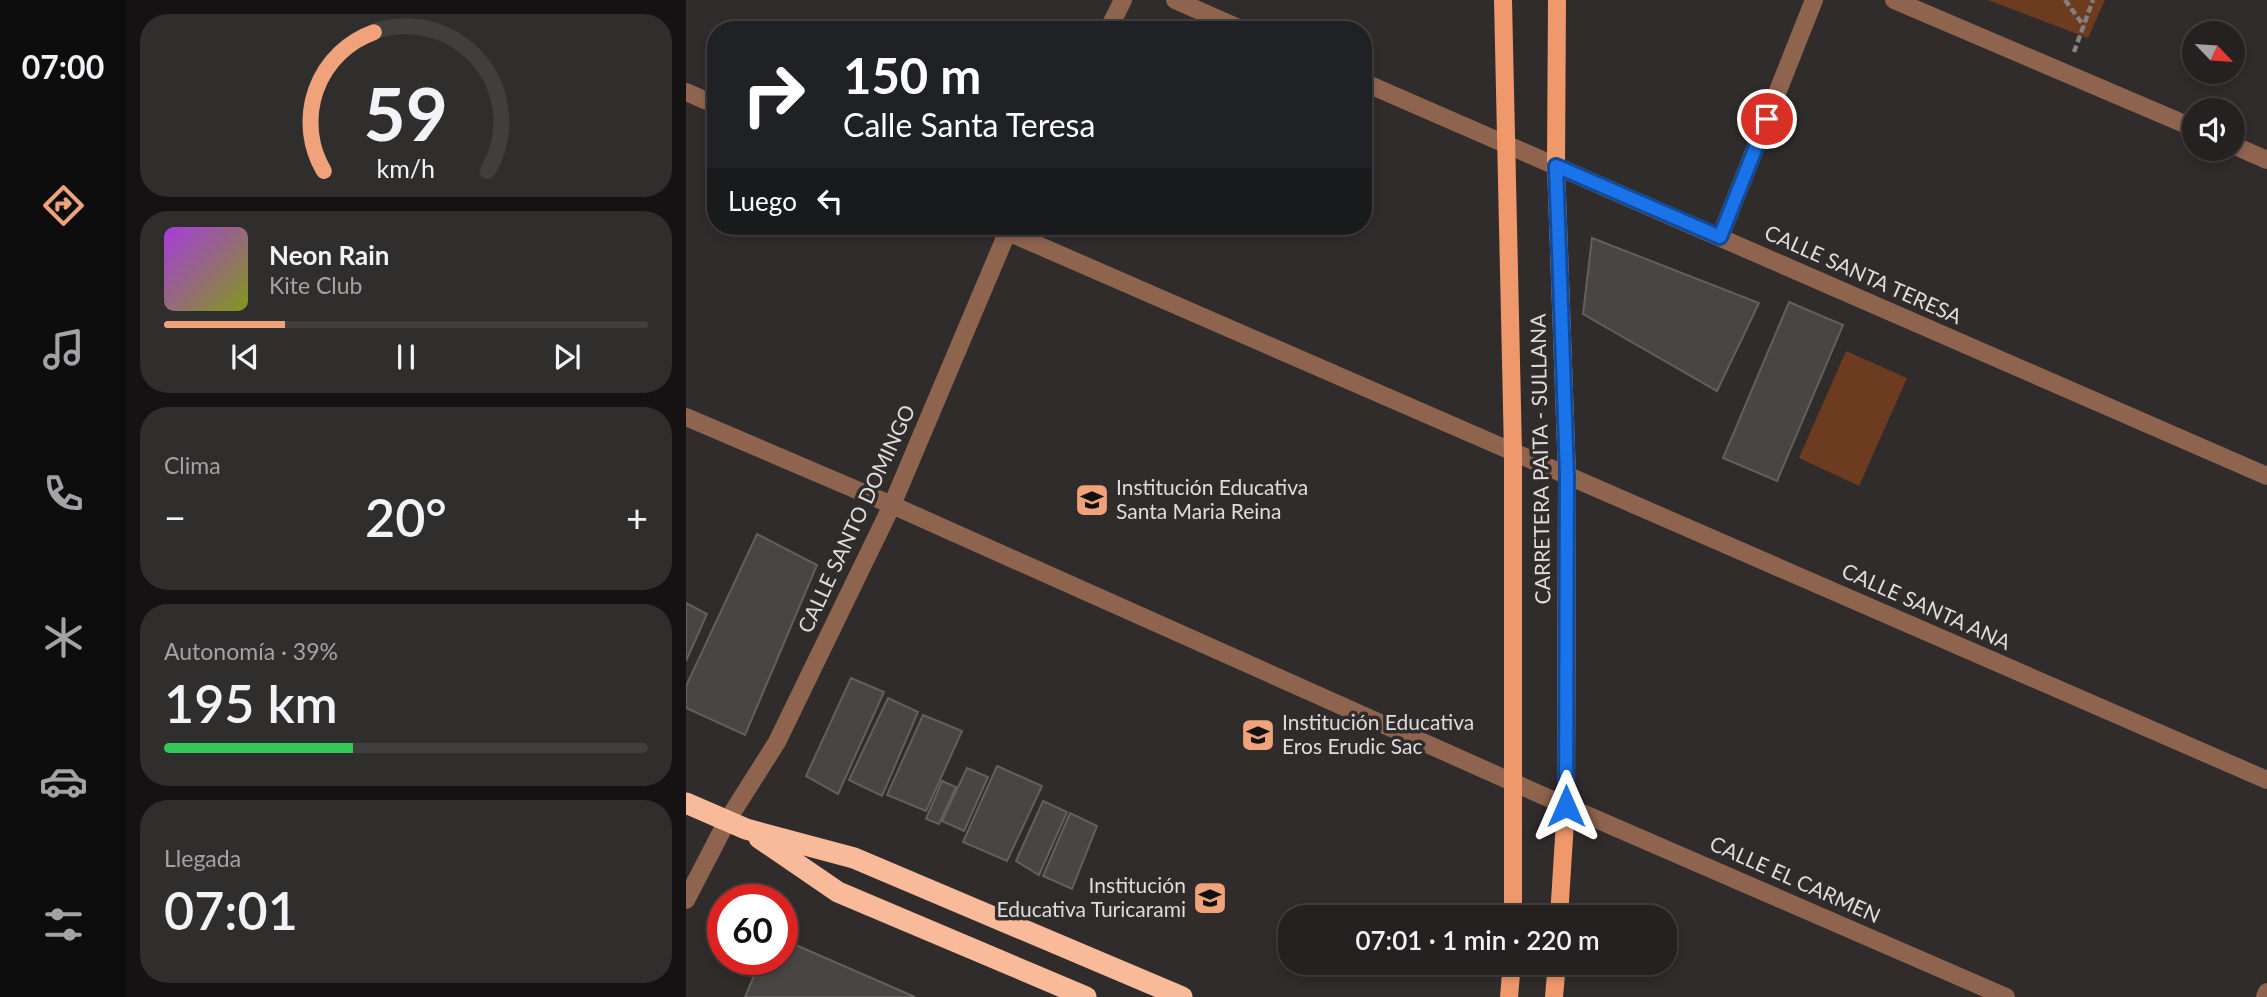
<!DOCTYPE html>
<html lang="es">
<head>
<meta charset="utf-8">
<style>
  :root { --surface:#242120; --page:#302e2d; --text:#f1f3f6; --muted:#a3a3a5; --line:#413e3e; --accent:#f0a27a }
  body { margin:0; font-family:Lato,sans-serif; background:var(--page); color:var(--text); height:100vh; display:flex; flex-direction:column; font-size:26px; white-space:nowrap }
  * { box-sizing:border-box; margin:0 }
  p { font-size:23px; color:var(--muted) }
  .icon { flex:none; width:38px; height:38px; fill:none; stroke:currentColor; stroke-width:2; stroke-linecap:round; stroke-linejoin:round }
  .map { position:relative; flex:1; overflow:hidden }
  .side { display:flex; flex-direction:column; gap:14px; padding:14px; background:#141212; width:560px }
  .side>* { flex:none }
  .guide { position:absolute; left:21px; top:21px; width:665px; height:214px; border-radius:28px; box-shadow:0 4px 10px #0003,0 0 0 2px var(--line); background:#202124; color:#fff; overflow:hidden }
  .needle { width:46px; rotate:115deg }
  .fabs { position:absolute; left:1496px; top:21px; display:grid; gap:14px }
  .fabs a { display:grid; place-items:center; width:63px; height:63px; border-radius:50%; background:var(--surface); box-shadow:0 4px 10px #0003,0 0 0 2px var(--line); font-size:35px }
  .speed { position:absolute; left:21px; top:884px; display:flex; gap:14px; font-size:35px; font-weight:700; text-align:center }
  .speed>* { display:grid; place-content:center; width:91px; height:91px; border-radius:50%; background:var(--surface); box-shadow:0 4px 10px #0003,0 0 0 2px var(--line); line-height:1 }
  .speed .limit { border:10px solid #d22; background:#fff; color:#111 }
  .pin { position:absolute; display:grid; place-items:center; width:60px; height:60px; color:#fff; margin:-30px; border:4px solid #fff; border-radius:50%; box-shadow:0 2px 7px #0007 }
  .me { position:absolute; width:77px; margin:-38px; rotate:0deg; stroke-linejoin:round; filter:drop-shadow(0 0 5px #0008) }
  .turn { display:flex; align-items:center; gap:24px; height:147px; padding:0 21px; font-size:32px }
  .turn .icon { width:91px; height:91px; stroke-width:2.5 }
  .turn b { display:block; font-size:49px; line-height:60px }
  .then { display:flex; align-items:center; height:66px; padding:0 21px; background:#0003; gap:14px; font-size:26px }
  .big { font-size:52px; font-weight:600; line-height:1.1 }
  .side .widget { flex:1; display:flex; flex-direction:column; justify-content:center; gap:10px; min-width:0; padding:0 24px; border-radius:28px; background:var(--page) }
  .side .dial { align-items:center; gap:0 }
  .dial svg { height:182px; overflow:visible; fill:none; stroke:var(--line); stroke-width:7; stroke-linecap:round; text-anchor:middle }
  .dial text { fill:var(--text); stroke:none }
  .song { display:flex; align-items:center; gap:21px }
  .cover { width:84px; height:84px; border-radius:10px; background:linear-gradient(135deg,hsl(280 70% 55%),hsl(70 70% 35%)) }
  .played { height:7px; border-radius:4px; background:linear-gradient(90deg,var(--accent) 25%,var(--line) 25%) }
  .keys { display:flex; justify-content:space-around; direction:ltr }
  .heat { display:flex; justify-content:space-between; align-items:center; font-size:38px; direction:ltr }
  .charge { height:10px; border-radius:5px; background:linear-gradient(90deg,#34c759 39%,var(--line) 0) }
  .trip { position:absolute; left:592px; top:905px; width:399px; height:70px; border-radius:28px; background:var(--surface); box-shadow:0 4px 10px #0003,0 0 0 2px var(--line); font-weight:600; line-height:70px; text-align:center }
  main { display:flex; flex:1; min-height:0 }
  .menu { display:flex; flex-direction:column; width:126px; justify-content:space-around; align-items:center; background:#0e0d0d; color:var(--muted) }
  .menu .icon { width:49px; height:49px }
  .menu .on { color:var(--accent) }
  .menu b { font-size:32px; color:var(--text) }
  .map>svg:first-child { display:block }
</style>
</head>
<body>
<main>
<nav class="menu">
<b>07:00</b>
<svg class="icon on" aria-label="directions" viewBox="0 0 24 24"><path d="M12 3l9 9-9 9-9-9zM9 14v-3h6M13 9l2 2-2 2"/></svg>
<svg class="icon" aria-label="music" viewBox="0 0 24 24"><path d="M9 18V5l10-2v13"/><circle cx="6" cy="18" r="3"/><circle cx="16" cy="16" r="3"/></svg>
<svg class="icon" aria-label="phone" viewBox="0 0 24 24"><path d="M5 4h4l2 5-3 2q2 4 5 5l2-3 5 2v4C11 20 4 13 5 4z"/></svg>
<svg class="icon" aria-label="climate" viewBox="0 0 24 24"><path d="M12 3v18M4 7l16 10M4 17L20 7"/></svg>
<svg class="icon" aria-label="car" viewBox="0 0 24 24"><path d="M5 17H2v-5l4-1 3-4h7l3 4 3 1v5h-3M9 17h6M6 11h13"/><circle cx="7" cy="17" r="2"/><circle cx="17" cy="17" r="2"/></svg>
<svg class="icon" aria-label="filters" viewBox="0 0 24 24"><path d="M4 7h16M4 17h16"/><circle cx="9" cy="7" r="2"/><circle cx="15" cy="17" r="2"/></svg>
</nav>
<section class="side">
<div class="widget dial"><svg viewBox="0 0 100 80">
<path d="M14 69A42 42 0 1 1 86 69"/>
<path d="M14 69A42 42 0 0 1 36 8" stroke="#f0a27a"/>
<text x="50" y="56" font-size="32" font-weight="700">59</text>
<text x="50" y="72" font-size="11">km/h</text>
</svg></div>
<div class="widget">
<div class="song"><i class="cover"></i><div><b>Neon Rain</b><p>Kite Club</p></div></div>
<div class="played"></div>
<div class="keys"><svg class="icon" aria-label="previous" viewBox="0 0 24 24"><path d="M18 5L8 12l10 7zM5 5v14"/></svg><svg class="icon" aria-label="pause" viewBox="0 0 24 24"><path d="M8 5v14M16 5v14"/></svg><svg class="icon" aria-label="next" viewBox="0 0 24 24"><path d="M6 5l10 7-10 7zM19 5v14"/></svg></div>
</div>
<div class="widget"><p>Clima</p>
<div class="heat"><a>−</a><b class="big">20°</b><a>+</a></div>
</div>
<div class="widget"><p>Autonomía · 39%</p><b class="big">195 km</b><div class="charge"></div></div>
<div class="widget"><p>Llegada</p><b class="big">07:01</b></div>
</section>
<div class="map">
<svg width="1581" height="997" viewBox="0 0 1581 997">
  <rect width="100%" height="100%" fill="#302c2b"/>
  <path fill="#6c3b20" d="M1302 0H1419L1402 38Z
    M1160 351 1221 378 1173 486 1113 458Z"/>
  <path fill="#494544" stroke="#635f5d" stroke-width="2" d="M906 238 1073 303 1031 391 897 314Z
    M1103 302 1157 325 1091 481 1037 458Z
    M71 534 131 565 59 735 0 708V686Z
    M0 603 21 614 0 661Z
    M165 678 198 692 152 794 120 776Z
    M202 698 232 712 196 796 163 780Z
    M237 715 276 731 240 811 201 795Z
    M311 766 356 786 321 861 277 842Z
    M281 768 302 777 278 831 256 821Z
    M256 781 270 787 253 824 240 819Z
    M357 801 381 812 353 875 330 861Z
    M384 813 411 826 386 889 357 876Z
    M96 939 229 997H59L75 959H96Z"/>
  <g fill="none" stroke-linecap="round" stroke-linejoin="round">
    <path stroke="#827f7e" stroke-width="4.5" stroke-dasharray="7 3.5" stroke-linecap="butt" d="M1379 0 1398 26
      M1388 52 1407 0"/>
    <path stroke="#8e644e" stroke-width="18" d="M489 0 557 30
      M1208 0 1508 128
      M422 30 437 0
      M677 82 1581 476
      M0 92 30 105
      M1547 145 1581 160
      M308 226 1581 780
      M1034 237 1128 0
      M0 417 206 505 880 806 1320 997
      M0 900 41 821 91 742 206 505 324 226
      M1579 997 1581 992"/>
    <path stroke="#ee986b" stroke-width="18" d="M817 0 827 452V917
      M871 0 870 166 881 475 880 806 873 917
      M823 997 826 962
      M868 997 871 962"/>
    <path stroke="#f9ba9a" stroke-width="21" d="M0 803 60 829 168 858 496 997
      M73 838 152 892 400 997"/>
  </g>
  <g fill="none" stroke-linecap="round" stroke-linejoin="round">
    <g stroke="#114b97" stroke-width="18">
      <path id="route" d="M880 806 881 475 870 166 1034 237 1081 119"/>
    </g>
    <use href="#route" stroke="#1a73e8" stroke-width="12"/>
  </g>
  <defs>
    <g id="school-square" transform="scale(1.75)"><rect x="-9" y="-9" width="18" height="18" rx="4" fill="#f0a27a" stroke="#302c2b"/><path d="M0-5L7-2L0 1L-7-2ZM-4 1L0 2.5L4 1V4Q0 6-4 4Z" fill="#111"/></g>
  </defs>
  <g fill-rule="evenodd">
    <use href="#school-square" x="406" y="500"/>
    <use href="#school-square" x="572" y="735"/>
    <use href="#school-square" x="524" y="898"/>
  </g>
  <g text-anchor="middle" stroke-width="7" stroke-linejoin="round" paint-order="stroke">
    <g font-size="21" fill="#dfdddc" stroke="#302c2b">
      <text transform="translate(1177 275) rotate(24)" y="7">CALLE SANTA TERESA</text>
      <text transform="translate(855 459) rotate(-91)" y="7">CARRETERA PAITA - SULLANA</text>
      <text transform="translate(171 519) rotate(-65)" y="7">CALLE SANTO DOMINGO</text>
      <text transform="translate(1240 607) rotate(24)" y="7">CALLE SANTA ANA</text>
      <text transform="translate(1109 880) rotate(24)" y="7">CALLE EL CARMEN</text>
    </g>
    <g font-size="21" fill="#dfdddc" stroke="#302c2b" text-anchor="start">
      <text x="430" y="495">Institución Educativa<tspan x="430" dy="24">Santa Maria Reina</tspan></text>
      <text x="596" y="730">Institución Educativa<tspan x="596" dy="24">Eros Erudic Sac</tspan></text>
      <text x="500" y="893" text-anchor="end">Institución<tspan x="500" dy="24">Educativa Turicarami</tspan></text>
    </g>
  </g>
</svg>
<div class="fabs">
<a><svg class="needle" viewBox="-14 -14 28 28"><path d="M0-13l5 13h-10z" fill="#e53935"/><path d="M0 13l5-13h-10z" fill="#a3a3a5"/></svg></a>
<a><svg class="icon" aria-label="sound" viewBox="0 0 24 24"><path d="M4 9h4l5-4v14l-5-4H4zM17 9q2 3 0 6"/></svg></a>
</div>
<div class="speed"><div class="limit">60</div></div>
<div class="pin" style="left:1081px;top:119px;background:#d93025"><svg class="icon" aria-label="arrive" viewBox="0 0 24 24"><path d="M6 21V4h12l-3 4 3 4H6"/></svg></div>
<svg class="me" style="left:880px;top:806px" viewBox="-20 -20 40 40"><path d="M0-17L14 15 0 8-14 15z" fill="#1a73e8" stroke="#fff" stroke-width="4"/></svg>
<div class="trip">07:01 · 1 min · 220 m</div>
<div class="guide">
<div class="turn"><svg class="icon" aria-label="right" viewBox="0 0 24 24"><path d="M7 20v-9h11M14 6l5 5-5 5"/></svg><div><b>150 m</b>Calle Santa Teresa</div></div>
<div class="then">Luego<svg class="icon" aria-label="left" viewBox="0 0 24 24"><path d="M17 20v-9H6M10 6l-5 5 5 5"/></svg></div>
</div>
</div>
</main>
</body>
</html>
